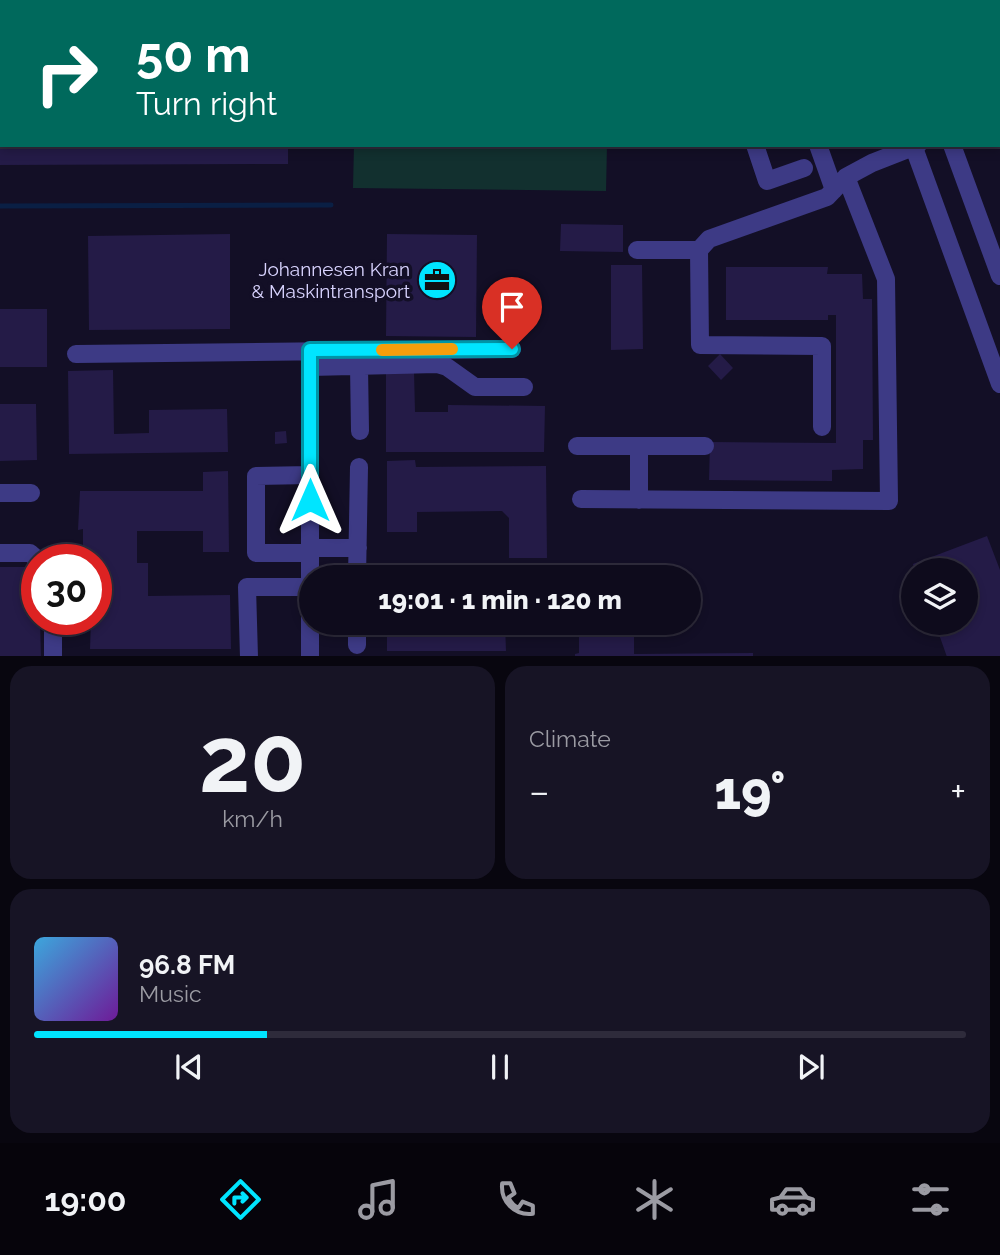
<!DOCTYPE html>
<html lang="en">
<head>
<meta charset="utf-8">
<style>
  :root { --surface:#0e0b1c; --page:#171425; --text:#f1f3f6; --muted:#9b9ba3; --line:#2e2b3b; --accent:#00e5ff }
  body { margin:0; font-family:Raleway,sans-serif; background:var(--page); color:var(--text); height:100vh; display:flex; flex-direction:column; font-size:26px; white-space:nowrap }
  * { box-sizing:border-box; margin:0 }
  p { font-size:23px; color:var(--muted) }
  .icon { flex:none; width:38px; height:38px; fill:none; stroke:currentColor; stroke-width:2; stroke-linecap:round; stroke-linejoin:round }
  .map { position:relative; height:656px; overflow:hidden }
  .details { display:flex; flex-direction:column; gap:10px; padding:10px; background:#08060f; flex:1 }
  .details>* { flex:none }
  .banner { position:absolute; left:0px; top:0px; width:1001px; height:147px; box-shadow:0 4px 10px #0003,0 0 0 2px var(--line); background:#00695c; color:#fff; overflow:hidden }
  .tools { position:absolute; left:901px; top:558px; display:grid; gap:14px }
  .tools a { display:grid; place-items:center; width:77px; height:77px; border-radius:50%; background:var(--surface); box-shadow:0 4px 10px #0003,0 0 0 2px var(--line); font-size:35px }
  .speed { position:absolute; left:21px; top:544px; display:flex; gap:14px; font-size:35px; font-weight:700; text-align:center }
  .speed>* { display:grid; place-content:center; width:91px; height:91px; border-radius:50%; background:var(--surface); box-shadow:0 4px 10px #0003,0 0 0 2px var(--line); line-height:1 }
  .speed .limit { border:10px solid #d22; background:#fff; color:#111 }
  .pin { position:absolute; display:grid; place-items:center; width:60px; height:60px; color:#fff; margin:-72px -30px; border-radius:50% 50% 50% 0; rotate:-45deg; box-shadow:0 0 7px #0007 }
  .pin .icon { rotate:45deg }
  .me { position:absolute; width:77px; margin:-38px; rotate:0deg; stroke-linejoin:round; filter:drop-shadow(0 0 5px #0008) }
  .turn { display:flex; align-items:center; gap:24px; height:147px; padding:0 21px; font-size:32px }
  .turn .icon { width:91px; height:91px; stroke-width:2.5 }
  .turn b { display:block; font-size:49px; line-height:60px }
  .big { font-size:52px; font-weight:800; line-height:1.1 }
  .details .tile { flex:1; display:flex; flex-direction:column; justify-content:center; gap:10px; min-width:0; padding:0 24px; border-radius:21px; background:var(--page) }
  .details .dial { align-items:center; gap:0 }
  .dial b { font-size:91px; line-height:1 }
  .song { display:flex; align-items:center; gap:21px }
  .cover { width:84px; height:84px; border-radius:10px; background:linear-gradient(135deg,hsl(200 70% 55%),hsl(280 70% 35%)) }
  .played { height:7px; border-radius:4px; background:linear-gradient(90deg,var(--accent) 25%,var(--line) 25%) }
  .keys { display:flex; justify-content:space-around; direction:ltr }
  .heat { display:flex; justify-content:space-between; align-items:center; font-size:38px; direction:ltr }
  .details .tiles { flex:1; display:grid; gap:10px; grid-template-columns:1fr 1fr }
  .tile:last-child { grid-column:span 2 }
  .trip { position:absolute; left:299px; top:565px; width:402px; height:70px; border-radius:35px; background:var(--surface); box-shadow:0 4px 10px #0003,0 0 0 2px var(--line); font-weight:800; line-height:70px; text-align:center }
  .tab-bar { display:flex; height:112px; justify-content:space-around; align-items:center; background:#06040b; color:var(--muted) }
  .tab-bar .icon { width:49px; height:49px }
  .tab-bar .active { color:var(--accent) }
  .tab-bar b { font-size:32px; color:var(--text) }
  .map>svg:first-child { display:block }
</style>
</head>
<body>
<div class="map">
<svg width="1000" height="657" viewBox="0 0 1000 657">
  <rect width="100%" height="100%" fill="#130f26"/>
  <path fill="#12302f" d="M354 145H607L606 191 353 188Z"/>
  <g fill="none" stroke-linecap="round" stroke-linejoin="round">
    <path stroke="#0a1f44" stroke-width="5" d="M0 206 331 205"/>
  </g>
  <path fill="#241b47" d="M0 145H288V164L0 165Z
    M561 224 623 225V252L560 251Z
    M230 234V329L89 330 88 236Z
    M387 234 477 235 476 337 386 336Z
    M611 265H642L643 349 611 350Z
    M726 267H828L827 274H862L863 299H872L873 440H863V469L832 470V481L709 480 710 442 836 443V315H828V320H726Z
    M0 309H47V367H0Z
    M720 354 733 368 721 380 708 366Z
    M113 370 114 434 149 433V410L227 409 228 452 69 454 68 371Z
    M386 371H414L415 412H448V405L545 406 544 452H386Z
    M0 404H36L37 460 0 461Z
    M286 431 287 443 275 444V432Z
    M415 460 416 467 546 466 547 558H509V518L502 511 417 512V532H387V461Z
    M228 471 229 552H203V531H137V563H148V596L230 595 231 649H90L91 620H96V560H83V529L78 530 80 491H203V472Z
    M987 536 1000 570V657H947L935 623H966V570H915L913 564Z
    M0 567H28V580H37V620H40L41 657H0Z
    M387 623H505L506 651H387Z
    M579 623H634V654L753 653V657H575V654L579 653Z"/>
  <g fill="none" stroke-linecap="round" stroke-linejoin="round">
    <path stroke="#3d3a85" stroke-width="18" d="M703 0 704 2
      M764 0 765 2
      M860 0 861 2
      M899 0 900 2
      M992 0V2
      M53 2V0
      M974 2 978 0
      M999 21 1000 23
      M999 115 1000 114
      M755 145 767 181 804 168
      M818 145 834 190
      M913 145 1000 384
      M952 145 1000 276
      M637 250H699L709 239 827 197 846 177 872 163 918 145
      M699 250 700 345 822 346V427
      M310 350V657
      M76 354 512 349
      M359 366 360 431
      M310 367 437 364 447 367 475 387H524
      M577 446H705
      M310 475 256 476V553H310
      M0 493H31
      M581 499 889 501 886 279 846 177
      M639 500V446
      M310 548H358
      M0 553H30L38 560
      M357 578 359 467
      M53 620V657
      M357 645V623
      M249 657 247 587H310"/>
  </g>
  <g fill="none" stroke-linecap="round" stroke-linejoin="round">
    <g stroke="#0095a6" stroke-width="18">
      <path id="route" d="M310 500V350L512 349"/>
    </g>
    <use href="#route" stroke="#00e5ff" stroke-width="12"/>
    <path stroke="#f59e0b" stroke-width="12" d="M382 350 452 349"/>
  </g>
  <defs>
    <g id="office-disc" transform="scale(2.0125)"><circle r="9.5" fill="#00e5ff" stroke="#130f26"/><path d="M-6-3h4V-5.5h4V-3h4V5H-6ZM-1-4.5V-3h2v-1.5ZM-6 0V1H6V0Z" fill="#111"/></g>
  </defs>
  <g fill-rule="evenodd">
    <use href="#office-disc" x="437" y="280"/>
  </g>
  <g text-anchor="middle" stroke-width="7" stroke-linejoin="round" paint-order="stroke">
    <g font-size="19" fill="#d9d4ff" stroke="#130f26" text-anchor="end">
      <text x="410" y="276">Johannesen Kran<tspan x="410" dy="22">&amp; Maskintransport</tspan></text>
    </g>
  </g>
</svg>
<div class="tools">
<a><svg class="icon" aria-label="layers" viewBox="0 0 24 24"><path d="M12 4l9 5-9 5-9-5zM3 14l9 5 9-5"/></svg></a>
</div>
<div class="speed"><div class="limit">30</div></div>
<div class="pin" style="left:512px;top:349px;background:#d93025"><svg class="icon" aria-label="arrive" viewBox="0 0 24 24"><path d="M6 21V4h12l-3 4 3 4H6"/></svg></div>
<svg class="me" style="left:310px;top:500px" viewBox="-20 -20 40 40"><path d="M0-17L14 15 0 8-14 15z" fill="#00e5ff" stroke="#fff" stroke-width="4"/></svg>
<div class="trip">19:01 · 1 min · 120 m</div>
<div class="banner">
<div class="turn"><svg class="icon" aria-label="right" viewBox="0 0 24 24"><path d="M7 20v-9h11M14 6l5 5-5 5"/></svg><div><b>50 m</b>Turn right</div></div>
</div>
</div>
<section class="details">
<div class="tiles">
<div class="tile dial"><b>20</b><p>km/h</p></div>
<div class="tile"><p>Climate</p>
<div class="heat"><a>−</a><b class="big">19°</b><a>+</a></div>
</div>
<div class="tile">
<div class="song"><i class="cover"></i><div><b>96.8 FM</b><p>Music</p></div></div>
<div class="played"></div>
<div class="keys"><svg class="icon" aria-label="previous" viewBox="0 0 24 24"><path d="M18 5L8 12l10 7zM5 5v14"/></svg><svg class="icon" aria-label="pause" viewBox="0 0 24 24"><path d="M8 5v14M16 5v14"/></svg><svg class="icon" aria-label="next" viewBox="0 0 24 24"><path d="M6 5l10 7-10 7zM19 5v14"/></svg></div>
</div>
</div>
</section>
<nav class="tab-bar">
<b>19:00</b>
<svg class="icon active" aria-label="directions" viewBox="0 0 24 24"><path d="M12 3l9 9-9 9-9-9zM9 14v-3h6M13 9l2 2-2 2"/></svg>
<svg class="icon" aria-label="music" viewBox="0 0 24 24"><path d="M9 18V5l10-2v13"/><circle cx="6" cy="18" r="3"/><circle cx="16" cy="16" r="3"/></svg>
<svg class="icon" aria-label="phone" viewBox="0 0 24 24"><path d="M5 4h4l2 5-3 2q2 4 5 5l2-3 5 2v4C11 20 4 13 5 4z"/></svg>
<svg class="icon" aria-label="climate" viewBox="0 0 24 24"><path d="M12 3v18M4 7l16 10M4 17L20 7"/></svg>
<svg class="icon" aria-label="car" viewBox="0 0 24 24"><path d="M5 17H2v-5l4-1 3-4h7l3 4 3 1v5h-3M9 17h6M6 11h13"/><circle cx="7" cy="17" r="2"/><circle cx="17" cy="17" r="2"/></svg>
<svg class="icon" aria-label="filters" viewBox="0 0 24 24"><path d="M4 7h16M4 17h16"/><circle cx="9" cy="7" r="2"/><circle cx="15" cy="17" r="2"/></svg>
</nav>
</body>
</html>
